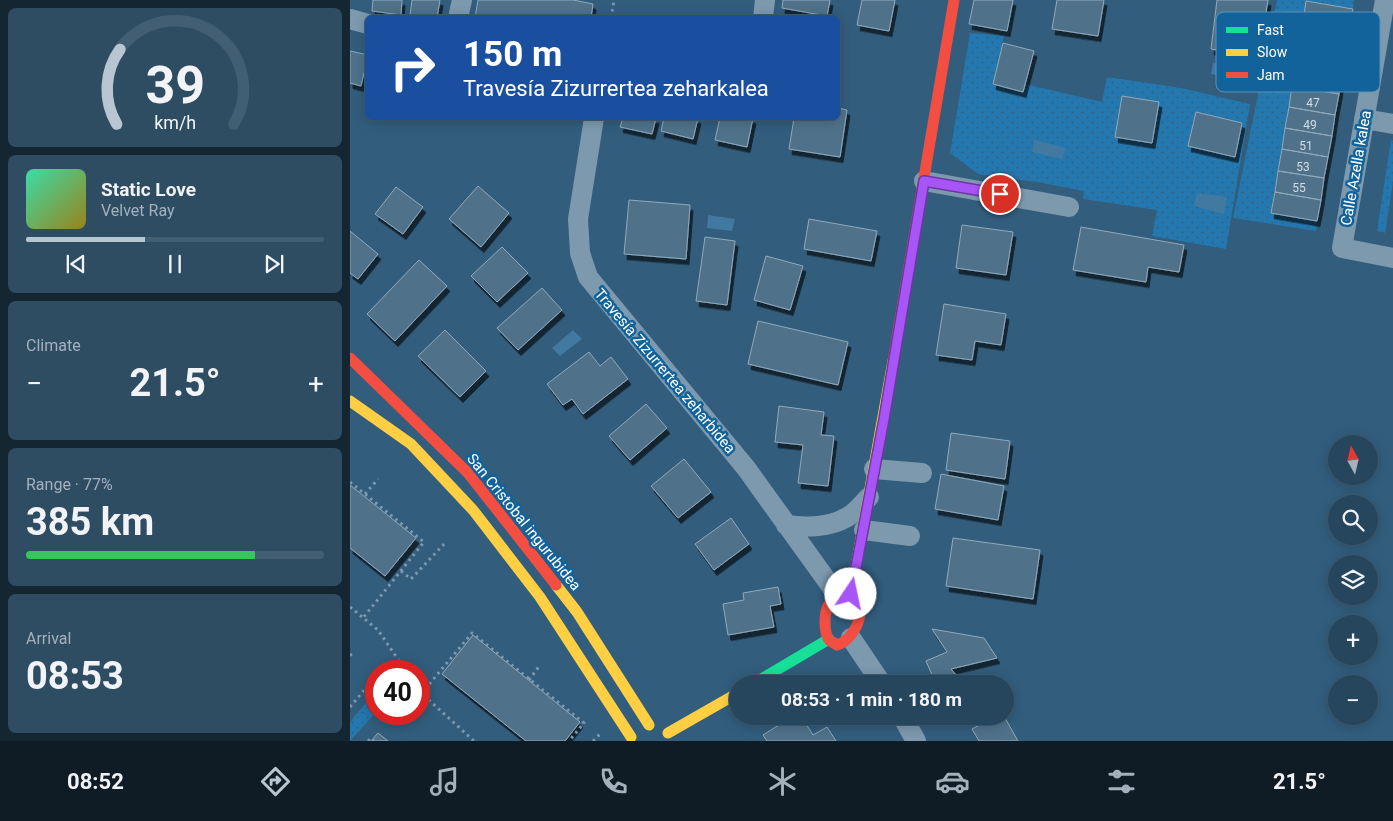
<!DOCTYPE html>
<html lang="en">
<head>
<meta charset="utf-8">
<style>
  :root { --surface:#26465d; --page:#2e4d63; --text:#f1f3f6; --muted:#a4b1bc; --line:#425e72; --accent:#b7c6d1 }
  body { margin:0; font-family:Roboto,sans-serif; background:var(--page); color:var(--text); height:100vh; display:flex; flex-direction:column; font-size:19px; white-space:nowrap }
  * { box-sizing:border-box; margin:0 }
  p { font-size:16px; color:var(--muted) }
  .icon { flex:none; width:28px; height:28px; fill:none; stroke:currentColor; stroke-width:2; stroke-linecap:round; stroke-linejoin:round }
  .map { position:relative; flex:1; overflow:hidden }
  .panel { display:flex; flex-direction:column; gap:8px; padding:8px; background:#152633; width:350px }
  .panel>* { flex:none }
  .hud { position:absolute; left:15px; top:15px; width:475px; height:105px; border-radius:8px; box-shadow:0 2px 12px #0003,0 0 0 1px var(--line); background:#1a4fa0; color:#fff; overflow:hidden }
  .needle { width:32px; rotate:352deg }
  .buttons { position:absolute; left:978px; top:435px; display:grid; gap:10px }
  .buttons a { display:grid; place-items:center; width:50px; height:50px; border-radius:50%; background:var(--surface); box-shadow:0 2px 12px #0003,0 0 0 1px var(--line); font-size:25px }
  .speed { position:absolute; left:15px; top:660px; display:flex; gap:10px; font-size:25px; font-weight:700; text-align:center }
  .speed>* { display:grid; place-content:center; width:65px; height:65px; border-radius:50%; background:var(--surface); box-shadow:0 2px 12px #0003,0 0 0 1px var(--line); line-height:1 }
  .speed .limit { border:8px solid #d22; background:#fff; color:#111 }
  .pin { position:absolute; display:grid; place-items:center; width:42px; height:42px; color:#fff; margin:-21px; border:2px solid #fff; border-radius:50%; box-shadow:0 1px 5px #0007 }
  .me { position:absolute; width:55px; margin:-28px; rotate:11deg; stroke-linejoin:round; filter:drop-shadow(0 0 4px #0008) }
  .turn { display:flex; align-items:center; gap:18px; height:105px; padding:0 15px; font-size:22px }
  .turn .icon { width:65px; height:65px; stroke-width:2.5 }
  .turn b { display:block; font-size:35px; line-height:42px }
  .big { font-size:38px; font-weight:700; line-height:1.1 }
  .panel .widget { flex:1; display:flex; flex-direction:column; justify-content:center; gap:8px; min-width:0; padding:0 18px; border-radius:8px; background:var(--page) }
  .panel .dial { align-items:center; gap:0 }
  .dial svg { height:130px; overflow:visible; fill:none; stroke:var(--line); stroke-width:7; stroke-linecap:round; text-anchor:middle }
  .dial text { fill:var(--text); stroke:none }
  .song { display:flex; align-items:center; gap:15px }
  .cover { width:60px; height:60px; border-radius:8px; background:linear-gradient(135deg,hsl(160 70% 55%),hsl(50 70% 35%)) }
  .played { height:5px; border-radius:2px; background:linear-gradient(90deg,var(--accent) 40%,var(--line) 40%) }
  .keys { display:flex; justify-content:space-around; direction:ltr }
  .heat { display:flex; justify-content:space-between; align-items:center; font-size:28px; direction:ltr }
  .charge { height:8px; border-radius:4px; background:linear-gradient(90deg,#34c759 77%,var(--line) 0) }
  .trip { position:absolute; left:379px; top:675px; width:285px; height:50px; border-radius:25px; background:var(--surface); box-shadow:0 2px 12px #0003,0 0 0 1px var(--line); font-weight:700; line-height:50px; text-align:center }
  .dock { display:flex; height:80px; justify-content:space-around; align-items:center; background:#0f1c25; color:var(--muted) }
  .dock .icon { width:35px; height:35px }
  .dock .active { color:var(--accent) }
  .dock b { font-size:22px; color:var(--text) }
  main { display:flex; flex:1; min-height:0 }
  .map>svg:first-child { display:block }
</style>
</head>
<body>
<main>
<section class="panel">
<div class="widget dial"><svg viewBox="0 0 100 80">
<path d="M14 69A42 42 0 1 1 86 69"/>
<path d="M14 69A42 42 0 0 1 16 23" stroke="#b7c6d1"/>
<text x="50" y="56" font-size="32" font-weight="700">39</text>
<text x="50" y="72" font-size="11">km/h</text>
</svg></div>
<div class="widget">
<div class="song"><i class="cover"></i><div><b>Static Love</b><p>Velvet Ray</p></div></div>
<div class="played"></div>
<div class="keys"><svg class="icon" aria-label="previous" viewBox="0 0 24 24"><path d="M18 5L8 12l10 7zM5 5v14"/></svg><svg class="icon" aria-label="pause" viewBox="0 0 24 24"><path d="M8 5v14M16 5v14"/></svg><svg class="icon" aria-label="next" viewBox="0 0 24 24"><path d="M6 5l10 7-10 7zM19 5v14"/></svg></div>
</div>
<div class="widget"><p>Climate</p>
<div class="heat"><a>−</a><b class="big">21.5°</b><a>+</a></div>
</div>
<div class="widget"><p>Range · 77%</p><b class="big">385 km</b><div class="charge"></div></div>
<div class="widget"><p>Arrival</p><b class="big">08:53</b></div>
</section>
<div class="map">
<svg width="1043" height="741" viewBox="0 0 1043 741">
  <defs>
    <pattern id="grass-dots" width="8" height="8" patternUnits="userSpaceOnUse" patternTransform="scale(1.25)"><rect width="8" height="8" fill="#2378b0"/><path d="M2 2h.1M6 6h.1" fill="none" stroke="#38627e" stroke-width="1.8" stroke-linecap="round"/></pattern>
    <filter id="shadow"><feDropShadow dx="3" dy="5.5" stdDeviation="0" flood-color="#0009"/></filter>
  </defs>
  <rect width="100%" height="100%" fill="#325d7c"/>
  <path fill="url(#grass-dots)" d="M927 0H1004L1003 9 956 2 921 213 967 221 966 231 883 218Z
    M620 33 654 36 643 84 673 92 675 84 752 102 757 77 831 88 900 104 876 249 802 236 807 210 733 199 734 191 687 182 628 174 600 153Z
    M1041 140 1043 141V182L1035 233 1027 231Z
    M26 691V712L0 741V722Z"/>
  <path fill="#4279a0" d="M863 63 891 68 890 79 861 74Z
    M684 140 716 148 712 159 682 152Z
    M847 193 877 197 874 214 844 206Z
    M358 215 385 219 382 231 357 228Z
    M223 330 232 339 210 356 202 348Z"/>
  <path fill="#4f728a" stroke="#91a9bb" filter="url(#shadow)" d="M23 0H52L51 15 22 11Z
    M62 0H90L87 18 60 15Z
    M128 0H223L243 4 241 18H125Z
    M433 0H480L477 16 432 8Z
    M512 0H545L539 31 507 25Z
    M624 0H663L657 31 619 24Z
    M707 0H754L748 36 702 29Z
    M867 0H918L913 31 899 28 894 55 861 49Z
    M956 1 1003 9 999 30 953 22Z
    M653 43 684 51 673 92 643 84Z
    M0 51 18 55 11 86 0 83Z
    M946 65 992 73 989 94 942 86Z
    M942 86 989 94 985 115 939 107Z
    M772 96 809 102 802 143 765 137Z
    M939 107 985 115 982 136 935 128Z
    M488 108 497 110 490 157 439 149 444 118H488Z
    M846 112 892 123 885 157 838 146Z
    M273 118H306L302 134 270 127Z
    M314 118H348L343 139 311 131Z
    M370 118H403L397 147 365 140Z
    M935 128 982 136 978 157 932 149Z
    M932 149 978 157 974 178 928 171Z
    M928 171 974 178 971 200 925 192Z
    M128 186 159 213 131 247 99 219Z
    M46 187 73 207 53 234 25 214Z
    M925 192 971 200 967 221 921 213Z
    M279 200 340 205 336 259 274 254Z
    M459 219 527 231 521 261 454 249Z
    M612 225 663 232 656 275 606 268Z
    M731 227 834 245 829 272 798 267 796 282 723 270Z
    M0 231 28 254 8 279 0 273Z
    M355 237 385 241 377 305 346 301Z
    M152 247 178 273 147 302 121 276Z
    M416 256 453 266 440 310 404 300Z
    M69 260 97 286 45 341 17 314Z
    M192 288 212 310 168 350 147 328Z
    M594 304 656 314 651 345 625 341 622 360 586 355Z
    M408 321 498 342 488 385 398 364Z
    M95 330 136 371 110 397 68 356Z
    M239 352 250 366 261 357 278 379 233 414 222 399 213 405 197 384Z
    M296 404 317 428 280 460 259 436Z
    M429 406 474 412 471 435 484 436 478 486 448 483 453 445 425 442Z
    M601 433 660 441 655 479 596 470Z
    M334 459 361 492 328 518 301 486Z
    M591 474 654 486 648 520 585 509Z
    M0 485 66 538 35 576 0 548Z
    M381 518 399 544 364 570 345 544Z
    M603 538 690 550 683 599 596 586Z
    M428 587 431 604 420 606 424 627 378 635 373 604 394 600 393 593Z
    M582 629 634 638 647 658 601 669 614 684H586L576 661 597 652Z
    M123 635 230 722 215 741H176L92 674Z
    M443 716H451L463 735 477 727 486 741H417L413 735Z
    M646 716H654L668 741H629L622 729Z
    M28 733 38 741H21Z"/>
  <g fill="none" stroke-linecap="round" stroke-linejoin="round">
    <path stroke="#7d99ae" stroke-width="3" stroke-dasharray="2.5 4" stroke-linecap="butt" d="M261 18 264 0
      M0 482 74 542 13 618
      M15 494 28 479
      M51 571 61 579 96 542
      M0 607 28 630 56 671
      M0 654 2 656 0 658
      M179 680 190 665
      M69 691 124 741
      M71 694 122 633 234 723 219 741
      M0 707 16 688
      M18 741 21 738 24 741
      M243 741 251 733"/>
    <path stroke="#7d99ae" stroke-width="20" d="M1035 0 992 248 1043 258
      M108 18 112 0
      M413 18 415 0
      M0 19 18 24
      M244 118 228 219 230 253 238 277 396 468 488 596
      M1014 119 1043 124
      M574 181 719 207
      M524 469 572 473
      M436 525C457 528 480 528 499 516 506 512 513 503 519 497
      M514 530 560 536
      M501 638 532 684
      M552 716 566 741"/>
    <path stroke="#16e098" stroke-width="11" d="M403 684 479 639"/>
    <path stroke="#ffcf43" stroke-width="11" d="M0 401 61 444 123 510 190 597 281 737
      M206 585 227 612 299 725
      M501 594 543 361
      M318 733 388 693"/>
    <path stroke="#f24e42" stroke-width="11" d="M0 358 118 473 206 585
      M543 361 604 0
      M496 592C499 594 504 596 506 599 517 614 503 640 487 645 486 644 481 641 480 641 473 633 474 612 479 604 483 599 490 595 496 592Z"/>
  </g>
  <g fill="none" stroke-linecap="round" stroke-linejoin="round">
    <g stroke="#6d37a1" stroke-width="12">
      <path id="route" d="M501 594 534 419 574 181 650 194"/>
    </g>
    <use href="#route" stroke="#a855f7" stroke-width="9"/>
  </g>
  <g text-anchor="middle" stroke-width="5" stroke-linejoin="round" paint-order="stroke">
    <g font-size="12" fill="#d3dce2">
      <text x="963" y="107">47</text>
      <text x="960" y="129">49</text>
      <text x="956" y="150">51</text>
      <text x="953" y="171">53</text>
      <text x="949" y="192">55</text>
    </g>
    <g font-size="15" fill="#fff" stroke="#12639b">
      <text transform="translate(1006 168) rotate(-80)" y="5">Calle Azella kalea</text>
      <text transform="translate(315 371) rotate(50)" y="5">Travesía Zizurrertea zeharbidea</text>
      <text transform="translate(174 522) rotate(51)" y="5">San Cristobal ingurubidea</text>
    </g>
  </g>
  <rect x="866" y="12" width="164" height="80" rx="8" fill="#12639b" stroke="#5992b9" stroke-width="1"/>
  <rect x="876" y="27" width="22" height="6" fill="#16e098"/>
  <rect x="876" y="49" width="22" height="7" fill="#ffcf43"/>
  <rect x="876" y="72" width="22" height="6" fill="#f24e42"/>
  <g font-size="14" fill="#fff">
    <text x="907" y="35">Fast</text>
    <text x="907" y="57">Slow</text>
    <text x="907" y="80">Jam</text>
  </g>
</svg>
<div class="buttons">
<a><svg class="needle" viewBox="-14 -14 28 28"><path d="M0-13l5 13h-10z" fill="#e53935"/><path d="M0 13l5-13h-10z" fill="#a4b1bc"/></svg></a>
<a><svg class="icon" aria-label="search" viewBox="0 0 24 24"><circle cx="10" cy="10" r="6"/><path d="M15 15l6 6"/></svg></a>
<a><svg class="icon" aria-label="layers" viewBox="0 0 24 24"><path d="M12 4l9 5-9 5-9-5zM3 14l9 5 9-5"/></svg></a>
<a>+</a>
<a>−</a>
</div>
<div class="speed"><div class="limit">40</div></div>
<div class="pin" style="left:650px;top:194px;background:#d93025"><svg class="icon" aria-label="arrive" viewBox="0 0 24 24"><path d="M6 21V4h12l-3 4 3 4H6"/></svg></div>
<svg class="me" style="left:501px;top:594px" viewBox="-20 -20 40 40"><circle r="19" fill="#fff"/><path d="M0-13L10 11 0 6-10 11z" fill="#a855f7"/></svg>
<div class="trip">08:53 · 1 min · 180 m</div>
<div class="hud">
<div class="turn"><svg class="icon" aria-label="right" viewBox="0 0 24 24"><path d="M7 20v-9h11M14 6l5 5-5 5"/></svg><div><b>150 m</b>Travesía Zizurrertea zeharkalea</div></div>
</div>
</div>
</main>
<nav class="dock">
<b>08:52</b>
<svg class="icon active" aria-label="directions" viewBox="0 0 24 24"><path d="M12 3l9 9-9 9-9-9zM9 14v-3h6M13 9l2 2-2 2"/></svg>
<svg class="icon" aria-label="music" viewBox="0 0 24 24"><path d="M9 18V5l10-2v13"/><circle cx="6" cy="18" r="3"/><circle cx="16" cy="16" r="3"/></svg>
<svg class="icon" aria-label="phone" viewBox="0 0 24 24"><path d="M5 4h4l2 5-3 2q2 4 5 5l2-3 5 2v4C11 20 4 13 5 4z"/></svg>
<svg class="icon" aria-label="climate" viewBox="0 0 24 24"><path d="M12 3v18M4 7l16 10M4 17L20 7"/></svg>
<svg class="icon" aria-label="car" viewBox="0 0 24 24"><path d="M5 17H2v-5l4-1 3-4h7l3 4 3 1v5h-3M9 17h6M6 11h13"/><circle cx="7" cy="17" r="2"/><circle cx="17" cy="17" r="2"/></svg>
<svg class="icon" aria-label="filters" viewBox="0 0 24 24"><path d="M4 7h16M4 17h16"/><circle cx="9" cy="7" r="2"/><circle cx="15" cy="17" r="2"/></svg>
<b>21.5°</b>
</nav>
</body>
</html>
